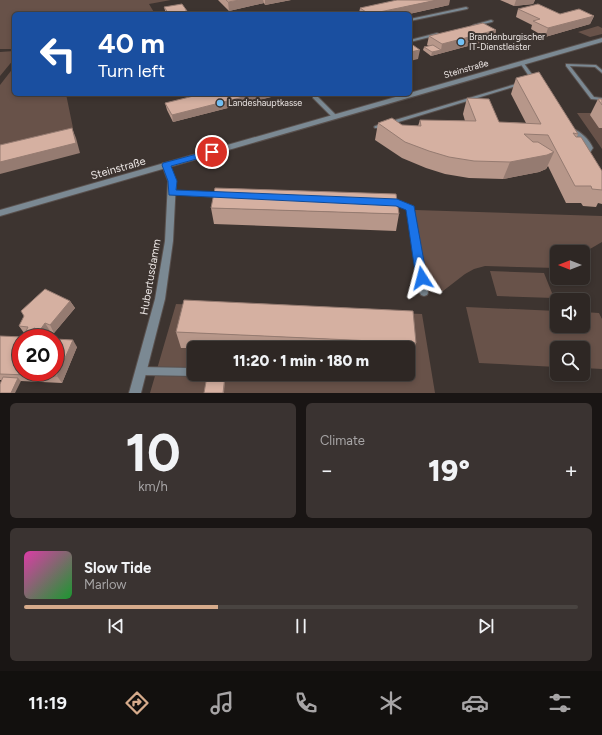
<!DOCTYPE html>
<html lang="en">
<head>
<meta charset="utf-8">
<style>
  :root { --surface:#2e2724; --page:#3a3331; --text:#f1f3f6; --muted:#a7a5a6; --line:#494441; --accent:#d6ab8b }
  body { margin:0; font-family:Figtree,sans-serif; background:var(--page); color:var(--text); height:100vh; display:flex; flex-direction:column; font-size:15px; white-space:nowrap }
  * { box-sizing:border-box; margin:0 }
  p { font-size:13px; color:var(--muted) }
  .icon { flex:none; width:22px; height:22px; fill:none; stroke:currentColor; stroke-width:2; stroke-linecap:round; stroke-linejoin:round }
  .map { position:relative; height:393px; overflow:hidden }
  .sheet { display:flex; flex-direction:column; gap:10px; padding:10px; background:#191514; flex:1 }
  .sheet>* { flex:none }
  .guide { position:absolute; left:12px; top:12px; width:400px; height:84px; border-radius:6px; box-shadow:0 2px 6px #0003,0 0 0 1px var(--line); background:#1a4fa0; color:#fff; overflow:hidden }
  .needle { width:26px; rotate:270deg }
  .buttons { position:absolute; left:550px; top:245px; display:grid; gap:8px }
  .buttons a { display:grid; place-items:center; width:40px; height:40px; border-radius:6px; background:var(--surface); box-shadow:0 2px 6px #0003,0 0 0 1px var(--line); font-size:20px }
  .speed { position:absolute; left:12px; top:329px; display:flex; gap:8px; font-size:20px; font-weight:700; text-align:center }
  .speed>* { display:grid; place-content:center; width:52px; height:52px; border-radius:50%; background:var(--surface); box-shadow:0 2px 6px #0003,0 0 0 1px var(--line); line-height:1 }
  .speed .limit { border:6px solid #d22; background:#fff; color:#111 }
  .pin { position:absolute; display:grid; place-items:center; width:34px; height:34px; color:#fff; margin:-17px; border:2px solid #fff; border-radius:50%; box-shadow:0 1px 4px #0007 }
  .me { position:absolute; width:44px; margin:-22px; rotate:351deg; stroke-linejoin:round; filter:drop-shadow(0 0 3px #0008) }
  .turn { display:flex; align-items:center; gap:14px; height:84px; padding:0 20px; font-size:18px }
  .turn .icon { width:52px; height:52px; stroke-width:2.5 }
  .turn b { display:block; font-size:28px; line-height:34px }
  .big { font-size:30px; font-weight:800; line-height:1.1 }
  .sheet .card { flex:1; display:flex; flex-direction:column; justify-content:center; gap:6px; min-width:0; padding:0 14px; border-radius:6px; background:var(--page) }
  .sheet .dial { align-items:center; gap:0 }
  .dial b { font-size:52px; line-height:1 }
  .song { display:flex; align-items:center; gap:12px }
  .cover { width:48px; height:48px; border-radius:6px; background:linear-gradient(135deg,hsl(320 70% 55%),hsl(130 70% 35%)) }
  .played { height:4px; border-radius:2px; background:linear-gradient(90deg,var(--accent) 35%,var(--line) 35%) }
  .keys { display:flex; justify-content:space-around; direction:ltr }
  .heat { display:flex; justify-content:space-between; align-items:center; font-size:22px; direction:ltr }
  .sheet .tiles { flex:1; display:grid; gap:10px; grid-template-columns:1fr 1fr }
  .card:last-child { grid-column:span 2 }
  .trip { position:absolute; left:187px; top:341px; width:228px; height:40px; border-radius:6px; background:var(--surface); box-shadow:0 2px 6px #0003,0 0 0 1px var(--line); font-weight:800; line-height:40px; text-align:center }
  .tabs { display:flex; height:64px; justify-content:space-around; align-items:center; background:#12100e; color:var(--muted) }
  .tabs .icon { width:28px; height:28px }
  .tabs .selected { color:var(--accent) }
  .tabs b { font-size:18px; color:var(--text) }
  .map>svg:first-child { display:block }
</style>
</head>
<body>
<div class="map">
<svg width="602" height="393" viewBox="0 0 602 393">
  <rect width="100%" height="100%" fill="#3d3430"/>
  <path fill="#685249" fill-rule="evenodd" d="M0 0H171L149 4 155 14H14V49H0Z
    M598 26 602 28V34L590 37 578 32Z
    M14 51V59L0 76V52Z
    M14 67V94H66L73 128 0 146V85Z
    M577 113H602V149Z
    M415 210 602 216V242L583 253V252H557V268L485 266 474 269 465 274 443 291H428Z
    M490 271 544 273 554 298 497 296Z
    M176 304 422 314 435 393H150ZM194 348H408V374H194Z
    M466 307 557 311V326H583V312L599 313 602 319V369L583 368V348H557V367L479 363Z"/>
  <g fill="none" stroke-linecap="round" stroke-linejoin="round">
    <g stroke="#59504d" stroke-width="2">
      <path id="service" d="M466 7 468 8 467 9 410 21V19Z
        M491 20 493 21 492 22 475 26 473 25Z
        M437 33 439 34 438 35 410 42V40Z
        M521 62H523L537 81V82H533L520 63Z
        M566 64 596 65 602 70V73L595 67 570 66 594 97 602 98V100L591 99 566 66Z
        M519 83H521L523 84 379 128H375L374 127 375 126Z
        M313 96H317L337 116V118H333L313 98Z
        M572 128C581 132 589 139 593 148L589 154 583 157 580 155 585 152 587 148 583 141 570 131 569 130Z
        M172 191 220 193 223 195 220 197 170 194 169 193 170 192Z
        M389 200 397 201 412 206 413 208 428 293 427 295 424 296 421 295 420 293 407 209 396 205 387 203 386 202Z
        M141 367 194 368V374H197L194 376 141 375 138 374 137 371 138 368Z"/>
    </g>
    <g stroke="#59504d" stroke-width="2">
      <path id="minor" d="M163 163H169L176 181 173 241 165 299 141 393H129L155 299 165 241 168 181 162 165Z"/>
    </g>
    <g stroke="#59504d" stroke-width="2">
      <path id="tertiary" d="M602 38V42L0 216V210Z"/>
    </g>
    <use href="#service" fill="#7b8993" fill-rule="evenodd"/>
    <use href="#minor" fill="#7b8993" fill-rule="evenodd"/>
    <use href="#tertiary" fill="#7b8993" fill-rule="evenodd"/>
  </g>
  <path fill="#b7978a" d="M218 0H291L265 5 264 3 229 11Z
    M500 0H535L533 4 514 6Z
    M449 5 409 14H345L359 13 360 8Z
    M164 7 187 11V12L190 14H166Z
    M518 9 560 14 594 16 590 24 545 37 531 29 532 25 516 17Z
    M496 30 494 39 431 56 423 50 424 47 429 46 427 45 429 36Z
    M516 78 578 134 577 137 602 171V204L598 203 596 207 583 206 581 203H566L548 166 546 169 539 172 503 179 469 178 445 174 426 168 402 158 375 140 378 123 418 126 420 120 465 121 463 114 467 98 499 122 526 123 511 94Z
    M279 95 173 122 167 110 165 103Z
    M598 99H602V128H599L590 115Z
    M211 208 399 214 396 231 214 224Z
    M70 301 75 308 54 333 50 331 45 337 39 335 38 338 77 347 62 383 0 380V336L23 337 25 333H24L19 326Z
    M176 332 416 343 411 359H408V348H181Z"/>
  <path fill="#957b71" d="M240 0H263L264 3 229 11 228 2Z
    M265 0H291L265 5Z
    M437 0H450L449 5 409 14H370Z
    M516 0H535L533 4 514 6Z
    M594 16 590 24 545 37 548 28Z
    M496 30 494 39 431 56 432 52 441 50 442 44Z
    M420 50 418 59 410 61V52Z
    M255 94H279V95L173 122 172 115Z
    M72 128 76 138 80 153 0 174V162Z
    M554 152 546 169 539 172 503 179 510 162Z
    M70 301 75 308 54 333 50 325Z
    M45 323 50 331 45 337 40 330Z
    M34 328 39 335 37 338 29 337Z
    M73 340 77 347 62 383 57 376Z
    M225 376V380L224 393H223Z
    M18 378 21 381 15 393H11Z"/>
  <path fill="#d5b0a1" stroke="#957b71" d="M226 0H240L228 2Z
    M397 0H437L370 14H369L360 8Z
    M182 4 187 11H185L186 13 188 12 190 14H169L164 7Z
    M538 4 560 14 579 9 594 16 548 28 533 21 540 19 518 9Z
    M340 12 343 14H329Z
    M357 12 361 14H345Z
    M483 23 496 30 442 44 429 36Z
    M410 43 420 50 410 52Z
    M433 45 441 50 432 52 424 47Z
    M539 72 578 134 573 133 576 137H581L602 171V190L592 189 591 186H575L548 135 524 134 533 142H538L554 152 547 155 510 162 474 161 449 157 429 151 405 142 378 123 392 118 402 125 421 126 420 120 476 121 467 98 489 99 499 122 541 124 516 78Z
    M202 94H255L172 115 165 103Z
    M598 99H602V105Z
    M72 128 76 143 0 162V145Z
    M215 188 396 194 399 214 211 208Z
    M45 289 70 301 50 325 45 323 40 330 34 328 29 337 41 338H21V372H55V339L73 340 57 376 0 374V336L23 337 28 327 19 326 24 316 21 311Z
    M184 300 413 311 416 343 176 332Z
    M207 376H225L223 393H204Z
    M3 377 18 378 11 393H0V384Z"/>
  <path fill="#1a73e8" stroke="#114b97" d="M212 150H215L216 152 215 154 171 166 177 181 176 190 397 199 414 206 427 278 426 282 422 283 418 282 416 278 406 210 396 206 169 195 168 181 162 165 163 163Z"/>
  <g fill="#73c1f6" stroke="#3d3430" stroke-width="1.5">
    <circle cx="461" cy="42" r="4"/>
    <circle cx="220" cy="103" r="4"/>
  </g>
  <g text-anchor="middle" stroke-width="4" stroke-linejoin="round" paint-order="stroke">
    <g font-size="9" fill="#ece6e4" stroke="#3d3430" text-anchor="start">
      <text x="469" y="40">Brandenburgischer<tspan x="469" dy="10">IT-Dienstleister</tspan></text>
      <text x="228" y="106">Landeshauptkasse</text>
    </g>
    <g font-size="9" fill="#ece6e4" stroke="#3d3430">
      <text transform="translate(466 69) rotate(-16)" y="3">Steinstraße</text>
    </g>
    <g font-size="11" fill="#ece6e4" stroke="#3d3430">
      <text transform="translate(118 168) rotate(-16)" y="4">Steinstraße</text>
      <text transform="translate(150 277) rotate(-80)" y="4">Hubertusdamm</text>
    </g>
  </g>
</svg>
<div class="buttons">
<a><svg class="needle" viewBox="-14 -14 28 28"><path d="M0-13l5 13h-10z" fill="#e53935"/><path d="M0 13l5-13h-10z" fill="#a7a5a6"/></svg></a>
<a><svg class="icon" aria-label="sound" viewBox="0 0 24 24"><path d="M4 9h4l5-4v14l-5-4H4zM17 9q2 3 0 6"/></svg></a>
<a><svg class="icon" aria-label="search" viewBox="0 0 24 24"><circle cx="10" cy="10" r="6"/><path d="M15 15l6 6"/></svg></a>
</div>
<div class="speed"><div class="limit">20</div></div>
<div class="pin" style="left:212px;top:152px;background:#d93025"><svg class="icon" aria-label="arrive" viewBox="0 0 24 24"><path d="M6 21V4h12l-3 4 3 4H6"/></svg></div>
<svg class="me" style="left:422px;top:278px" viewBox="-20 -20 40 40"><path d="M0-17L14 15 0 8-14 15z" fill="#1a73e8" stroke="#fff" stroke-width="4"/></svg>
<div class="trip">11:20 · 1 min · 180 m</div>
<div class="guide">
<div class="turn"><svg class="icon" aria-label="left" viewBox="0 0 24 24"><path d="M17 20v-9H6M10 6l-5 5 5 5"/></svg><div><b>40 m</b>Turn left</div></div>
</div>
</div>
<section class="sheet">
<div class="tiles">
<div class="card dial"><b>10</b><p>km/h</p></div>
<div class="card"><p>Climate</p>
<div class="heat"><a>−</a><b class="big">19°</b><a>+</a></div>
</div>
<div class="card">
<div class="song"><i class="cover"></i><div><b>Slow Tide</b><p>Marlow</p></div></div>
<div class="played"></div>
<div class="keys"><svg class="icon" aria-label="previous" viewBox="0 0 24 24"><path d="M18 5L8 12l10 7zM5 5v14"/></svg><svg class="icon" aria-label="pause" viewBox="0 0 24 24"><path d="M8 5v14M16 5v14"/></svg><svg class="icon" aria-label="next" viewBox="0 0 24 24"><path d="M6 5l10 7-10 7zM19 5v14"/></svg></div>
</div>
</div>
</section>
<nav class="tabs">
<b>11:19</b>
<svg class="icon selected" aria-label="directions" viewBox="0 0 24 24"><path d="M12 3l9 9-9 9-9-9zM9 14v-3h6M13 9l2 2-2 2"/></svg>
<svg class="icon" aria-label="music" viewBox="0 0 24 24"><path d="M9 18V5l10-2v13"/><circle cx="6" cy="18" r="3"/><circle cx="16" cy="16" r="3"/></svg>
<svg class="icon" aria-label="phone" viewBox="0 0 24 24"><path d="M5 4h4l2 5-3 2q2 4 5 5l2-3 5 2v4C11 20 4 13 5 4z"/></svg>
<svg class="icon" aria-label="climate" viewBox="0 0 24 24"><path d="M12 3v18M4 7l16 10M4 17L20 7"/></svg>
<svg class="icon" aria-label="car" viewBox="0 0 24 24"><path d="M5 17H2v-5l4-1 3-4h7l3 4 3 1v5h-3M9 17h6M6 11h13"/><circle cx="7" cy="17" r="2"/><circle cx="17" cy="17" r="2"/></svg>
<svg class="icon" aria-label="filters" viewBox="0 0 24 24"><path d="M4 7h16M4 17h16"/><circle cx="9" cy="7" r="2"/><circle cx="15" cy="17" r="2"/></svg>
</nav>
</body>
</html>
